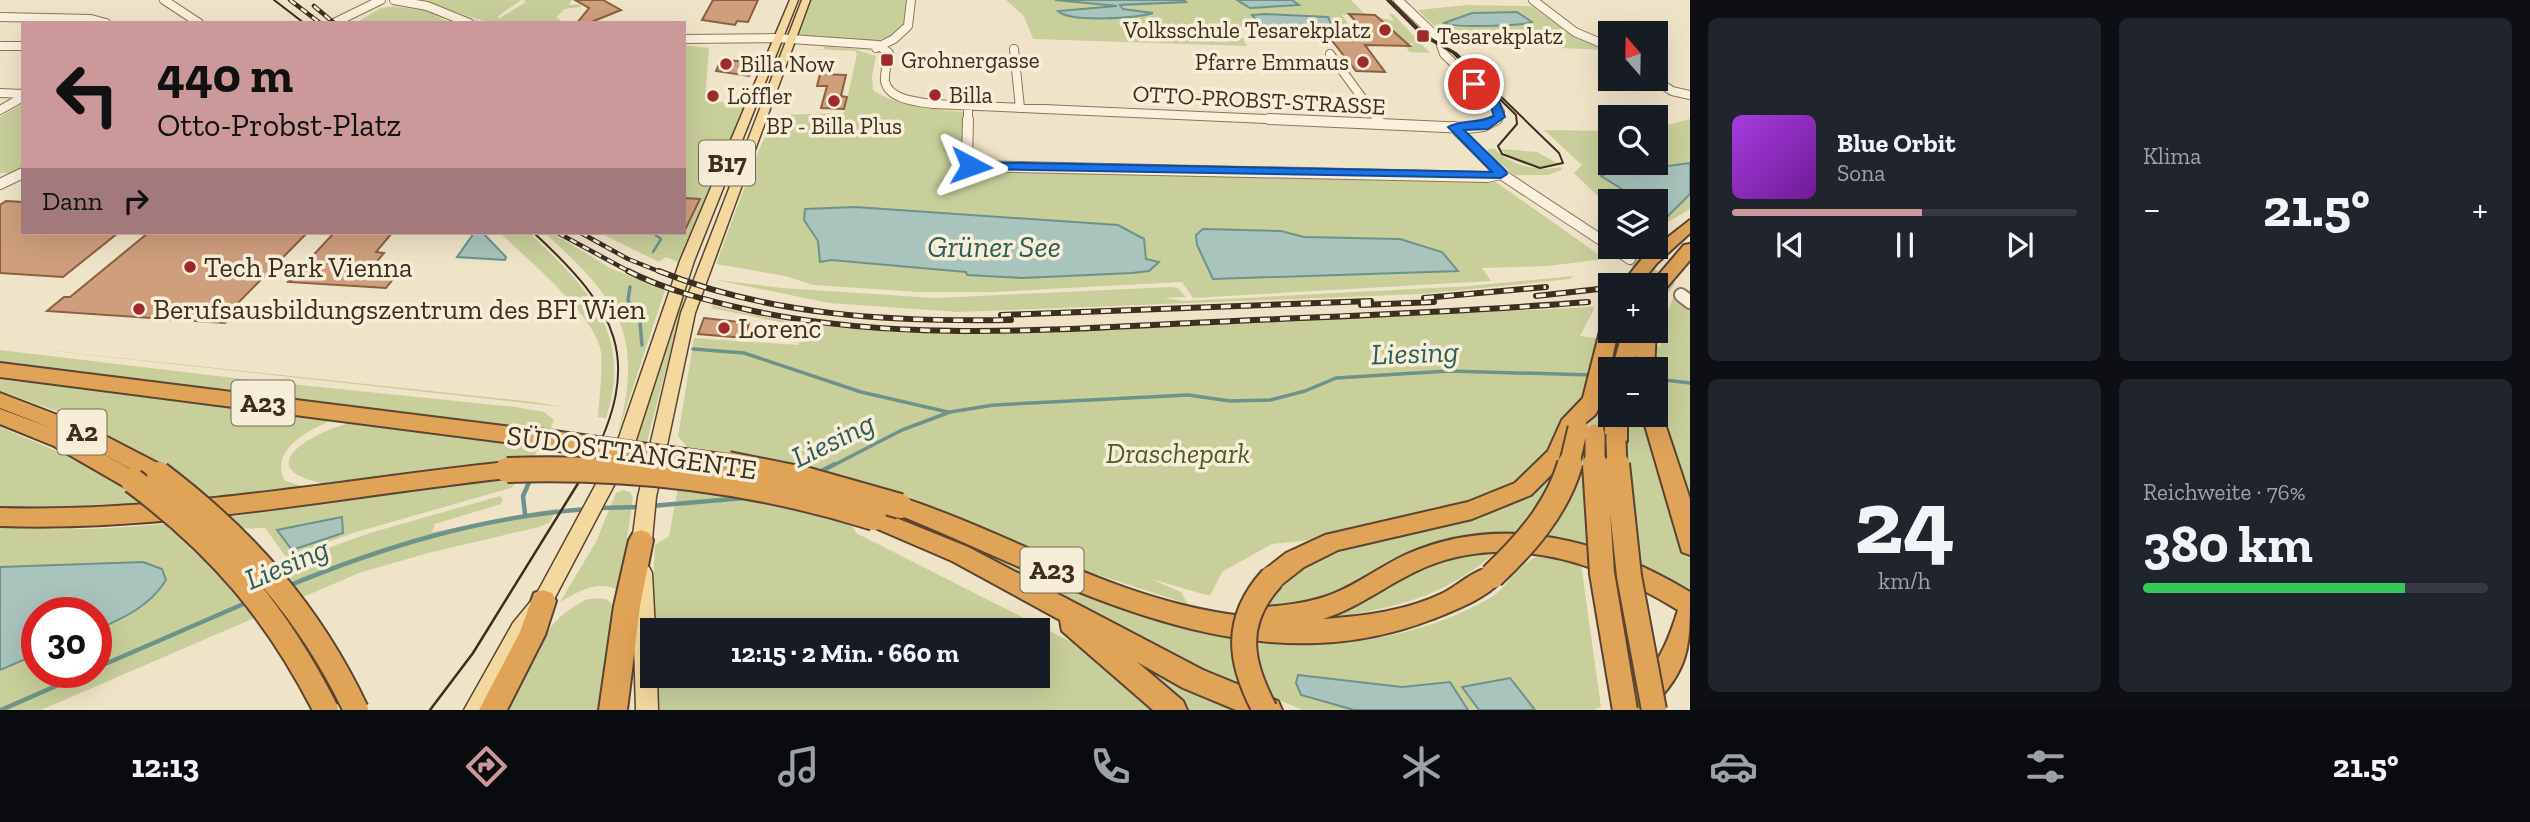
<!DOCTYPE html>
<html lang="de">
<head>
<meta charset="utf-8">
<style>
  :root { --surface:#171b24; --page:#20242c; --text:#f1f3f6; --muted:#9ea1a6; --line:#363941; --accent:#cc999b }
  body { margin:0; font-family:"Zilla Slab",serif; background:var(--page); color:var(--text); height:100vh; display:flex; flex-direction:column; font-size:26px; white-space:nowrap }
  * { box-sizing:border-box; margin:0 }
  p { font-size:23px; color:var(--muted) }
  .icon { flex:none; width:38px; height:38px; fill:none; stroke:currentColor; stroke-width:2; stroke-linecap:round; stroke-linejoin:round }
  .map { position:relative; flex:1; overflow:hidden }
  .details { display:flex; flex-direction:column; gap:18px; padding:18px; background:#0d0f14; width:840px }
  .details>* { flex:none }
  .guide { position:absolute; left:21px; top:21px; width:665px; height:214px; border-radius:0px; box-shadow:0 7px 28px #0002; background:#cc999b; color:#111; overflow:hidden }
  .needle { width:46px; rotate:340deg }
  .controls { position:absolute; left:1598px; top:21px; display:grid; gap:14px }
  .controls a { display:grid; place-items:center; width:70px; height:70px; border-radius:0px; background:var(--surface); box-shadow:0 7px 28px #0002; font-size:35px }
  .speed { position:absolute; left:21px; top:597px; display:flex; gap:14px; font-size:35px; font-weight:700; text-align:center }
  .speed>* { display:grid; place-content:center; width:91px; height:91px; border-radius:50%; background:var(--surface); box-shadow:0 7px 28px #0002; line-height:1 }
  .speed .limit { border:10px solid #d22; background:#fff; color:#111 }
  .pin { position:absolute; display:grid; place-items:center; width:60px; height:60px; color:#fff; margin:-30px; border:4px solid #fff; border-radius:50%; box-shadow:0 2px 7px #0007 }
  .me { position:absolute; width:77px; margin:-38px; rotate:94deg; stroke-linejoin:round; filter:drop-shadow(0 0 5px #0008) }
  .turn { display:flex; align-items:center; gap:24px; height:147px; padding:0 21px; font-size:32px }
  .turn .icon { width:91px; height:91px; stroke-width:2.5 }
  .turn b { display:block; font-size:49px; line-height:60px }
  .then { display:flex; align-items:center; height:66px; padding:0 21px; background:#0003; gap:14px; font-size:26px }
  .big { font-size:52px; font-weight:700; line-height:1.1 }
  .details .tile { flex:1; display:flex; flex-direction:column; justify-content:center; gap:10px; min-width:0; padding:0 24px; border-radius:10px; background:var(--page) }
  .details .dial { align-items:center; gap:0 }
  .dial b { font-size:91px; line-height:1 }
  .song { display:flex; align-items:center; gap:21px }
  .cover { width:84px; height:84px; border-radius:10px; background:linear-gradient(135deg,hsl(280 70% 55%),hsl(280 70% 35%)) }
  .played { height:7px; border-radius:4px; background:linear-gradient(90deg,var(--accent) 55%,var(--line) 55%) }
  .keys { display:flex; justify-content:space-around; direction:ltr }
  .heat { display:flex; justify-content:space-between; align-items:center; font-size:38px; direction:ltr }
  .charge { height:10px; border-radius:5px; background:linear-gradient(90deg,#34c759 76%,var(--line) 0) }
  .details .tiles { flex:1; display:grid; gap:18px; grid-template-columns:repeat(2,1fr) }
  .trip { position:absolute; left:640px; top:618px; width:410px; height:70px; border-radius:0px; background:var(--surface); box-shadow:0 7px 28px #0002; font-weight:700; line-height:70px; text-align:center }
  .tabs { display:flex; height:112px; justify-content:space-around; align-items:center; background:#090b0e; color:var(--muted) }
  .tabs .icon { width:49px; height:49px }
  .tabs .selected { color:var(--accent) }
  .tabs b { font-size:32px; color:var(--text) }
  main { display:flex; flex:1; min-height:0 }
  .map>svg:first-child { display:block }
</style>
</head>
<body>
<main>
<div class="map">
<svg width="1690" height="710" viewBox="0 0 1690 710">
  <rect width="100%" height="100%" fill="#f0e4c8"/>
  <path fill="#c9cf9b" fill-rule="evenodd" d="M414 0H521L497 17 500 18 526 2 523 0H572L569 5 580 4 581 7 564 9 556 18 566 23H490L437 6 485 23H480L435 6 436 5Z
    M811 0H907C907 7 907 15 905 22 894 53 824 38 798 36Z
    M1006 0H1351L1365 14 1342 15 1354 32 1238 30 1247 46 1033 39 1024 16Z
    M1467 5 1531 6 1568 32 1608 50 1559 48 1538 38 1436 28 1418 10Z
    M394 6 429 11 460 23 433 15 451 23 359 21 381 8Z
    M1389 14H1393L1430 53 1410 52 1405 46 1415 45 1408 43 1378 17 1394 21Z
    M684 45 709 48 705 101 745 104 678 262 666 257 659 262 600 233H684L699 199 684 198Z
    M823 46 877 51 856 50 876 56 872 77 873 90C901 108 932 109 964 112L963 170 1493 180 1605 259 1547 266 1482 268 1491 281 1193 298 1182 282 992 292H919L813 285 785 276 716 264 755 159 775 115 844 113 857 54 855 51 811 49H825Z
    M23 103V168L12 173H0V117Z
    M1690 119V209L1656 229V201H1610V208L1574 173 1582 165 1544 130 1610 131V163H1656V128Z
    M1495 149C1510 166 1540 172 1561 167L1562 170 1548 175H1514L1489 154 1488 149Z
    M1501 149 1537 152 1559 164C1541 170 1513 165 1501 149Z
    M500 233H529C587 287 634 333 606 418L598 417C599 397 603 372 601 352 596 316 526 258 500 233Z
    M545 233H552L610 268 665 290 618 433C645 331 617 300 545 233Z
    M1573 276 1570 279 1422 294 958 312 829 303 711 279 782 288 935 298 1171 287 1178 288 1186 297 1164 298 1185 301 1470 286Z
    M680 295 685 297 646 445 636 444Z
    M1674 296 1690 306V597C1671 585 1647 577 1627 568 1540 530 1491 517 1400 555 1378 565 1358 582 1336 593 1313 604 1288 605 1263 608L1288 577 1328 556 1359 545 1483 517 1461 504 1342 530 1311 540 1272 544 1222 572 1210 596 1151 579 1181 592 1188 604 1080 569 887 488 851 524 856 533 1075 644 1160 710H657L653 676H1038V630H651L655 545 669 536 686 446 678 436 694 338 798 345 804 327 711 308 712 305C811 332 910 334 1012 333L1595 307 1580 336 1660 347 1663 322ZM1610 369H1656V415H1610Z
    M0 345 534 402 563 407Z
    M0 350 251 380 515 407 544 412 554 420 549 431 524 429 0 363Z
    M0 376 333 420C310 429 268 450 285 481L309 488 157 509 0 511V427L80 461 123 487 168 467 76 418 0 391Z
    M358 421 540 446 531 461 328 484C243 470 316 429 358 421Z
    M521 478 511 488 353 533 286 557 265 528 178 530 230 583 370 533 500 496 503 500 501 504 435 524 432 532 558 508 549 523 539 527 428 553 359 573 41 710H0V527C172 540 349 492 521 478ZM37 612H96V672H37Z
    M623 490 630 492 633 497 620 591C598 579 580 591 560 602L596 542 616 493Z
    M901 514C932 527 964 539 995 553 1073 589 1146 628 1232 633L1243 687C1123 643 1018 566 899 519Z
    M1505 545C1450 592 1414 604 1343 616L1334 614 1414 569 1444 557Z
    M1554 550 1580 557 1601 707 1594 710H1533L1509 678 1462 687 1479 710H1468L1450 682 1402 687 1352 683 1301 695 1354 710H1302L1270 696 1258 666 1254 642C1339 647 1414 641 1490 598 1505 589 1515 571 1529 561 1536 556 1546 553 1554 550Z
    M588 599C595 599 604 597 609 601 625 615 608 689 605 710H502C523 670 544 617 588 599Z
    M1118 651 1239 710H1185Z"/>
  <path fill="#a9c4bc" stroke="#6f938a" stroke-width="2" d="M1055 0H1184L1186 2 1120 5 1123 9 1153 13C1136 18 1070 23 1058 11L1117 6Z
    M1237 0H1292L1299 5 1250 8Z
    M1517 12 1532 22C1523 26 1453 28 1444 23L1472 13Z
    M1264 14 1328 17 1332 26H1267L1260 24 1252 15Z
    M1690 163V194L1665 219 1656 222V201H1632L1633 196 1601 176 1626 165 1661 167Z
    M855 207 1118 225 1144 239 1146 259 1159 262 1149 271 1132 273 1023 278 967 275 966 272 831 260 820 262 818 241 804 220 805 209Z
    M1203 229 1281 231 1304 237 1400 239 1442 252 1458 271 1213 279 1197 245 1196 235Z
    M474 233H483L506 257 505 260 457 257Z
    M342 517 343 533 292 550 277 530Z
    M143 562 162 569 166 580C150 606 124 618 96 630V612H37V654L0 670V567Z
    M1298 675 1402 687 1450 682 1468 710H1354L1301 695 1296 683Z
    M1510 678 1535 710H1479L1462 687Z"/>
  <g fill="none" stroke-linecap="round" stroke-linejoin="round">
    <path stroke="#6f938a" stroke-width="2.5" d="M653 233 661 239 653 252"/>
    <path stroke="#6f938a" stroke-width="3.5" d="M630 287 628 300 640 322 642 345
      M693 349 744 353 861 392 948 412
      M1656 379 1690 383
      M832 466 902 430 950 412 994 405 1188 395 1230 401 1270 400 1305 391 1336 378 1448 371 1592 375"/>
    <path stroke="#6f938a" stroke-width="4.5" d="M818 473 835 464
      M651 506 744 498
      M598 508 640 507
      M525 514 523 496 531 478
      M288 586C385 546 482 517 587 509
      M96 668 248 602
      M1 710 88 672"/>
  </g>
  <path fill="#cf9f7d" stroke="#8d5f41" stroke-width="2" d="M575 0H603L621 10 589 23H577L589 8Z
    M713 0H758L748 22 737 21 735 25 702 20Z
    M1349 14 1375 15 1410 46 1365 45 1385 72 1356 71 1326 33H1337L1343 38 1361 34 1353 25H1359Z
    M721 60 737 61 756 60 749 76 716 71Z
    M820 74 846 75 841 96 847 97 844 109 821 108 827 86H817Z
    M684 198 700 199 684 232Z
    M6 201 23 202V233H118L63 277 0 273V205Z
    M148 233H307L233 308 239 309 225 323 47 311 64 297H70Z
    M334 233H392L376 252 384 253 368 272 397 274 386 288 288 282Z
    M704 318 749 323 745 338 698 334Z"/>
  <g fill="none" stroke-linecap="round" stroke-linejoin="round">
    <path stroke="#ccc0a6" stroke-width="10" stroke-dasharray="10 5" stroke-linecap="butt" d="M1630 259 1650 273"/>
    <path stroke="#ccc0a6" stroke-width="12" stroke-dasharray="12 6" stroke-linecap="butt" d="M1647 271 1681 295"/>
    <g stroke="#8d765c" stroke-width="10">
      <path id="minor-far2" d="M164 0 199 23
        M394 0 427 6 469 23
        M1398 0 1439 39 1444 54 1495 104 1500 112 1495 121
        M1533 0 1575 32 1610 47
        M0 17 91 19 106 23
        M334 23 381 0
        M684 39 777 38 878 45 889 53C888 61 884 73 885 81 888 100 919 102 933 104L1308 121
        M0 46H23
        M876 48 894 39 908 26 911 0
        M1014 49 1020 108
        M1330 54 1379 121
        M1654 79 1672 91 1690 95
        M0 93 23 94
        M0 110 23 97
        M968 121V106"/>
    </g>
    <g stroke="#8d765c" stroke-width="12">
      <path id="minor-far1" d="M968 119 967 163 974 166 1487 177 1501 174
        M1269 119 1467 128 1484 126 1497 119
        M1377 119 1381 124
        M1454 127 1501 174 1630 259
        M0 184 23 173"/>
    </g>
    <g stroke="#8d765c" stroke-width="16">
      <path id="minor" d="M1681 295 1690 302"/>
    </g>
    <g stroke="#5b4430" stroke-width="3">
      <path id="major" d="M790 0H798L694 261 633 449 550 607 527 637 487 710H464L513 623 536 595 615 449 680 261Z
        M802 0H810L695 313 656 497 651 550 648 556 641 558 634 556 631 550 638 497 681 313Z
        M642 565 649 567 652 573 655 630 653 676H657L658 710H636L632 573 635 567Z"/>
    </g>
    <g stroke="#5b4430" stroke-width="4">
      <path id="highway" d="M1690 220V233L1657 263 1639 285H1621L1645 255Z
        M1690 244V260L1662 293 1656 294V285H1650L1684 245Z
        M1610 321V331H1618L1603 401 1595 415 1578 429 1565 461 1531 495 1472 519 1338 550 1304 567 1281 585 1272 588 1263 585 1260 578 1263 571 1286 553 1325 535 1468 502 1515 483 1548 451 1562 420 1583 398 1601 327Z
        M1656 330V331L1654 369H1634L1636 354 1632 369H1612L1623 331Z
        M0 363 527 429 535 432 538 437 535 442 527 445 0 377Z
        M0 393 86 426 167 468 170 474 167 480 159 482 151 480 70 436 141 475 144 481 141 487 133 489 125 487 54 446 0 424V409L54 429 0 408Z
        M1656 409 1662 415 1690 499V555L1682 552 1642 415H1656Z
        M1610 410V415H1627V441L1624 446H1608C1603 437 1604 419 1610 410Z
        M507 462 515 464 518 470 515 476 507 478C337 497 171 532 0 526V508C171 513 337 480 507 462Z
        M900 497C1020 536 1112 600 1243 616L1245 611 1254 608C1278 606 1304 604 1327 596 1356 586 1380 566 1407 554 1503 512 1604 540 1690 592 1690 649 1690 668 1649 710H1613C1619 696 1633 690 1643 679 1661 659 1670 636 1678 610 1603 564 1514 532 1428 566 1391 581 1361 607 1323 619 1364 616 1406 611 1443 593 1461 584 1481 562 1501 569L1504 576C1495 595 1453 611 1433 619 1244 693 1063 581 892 512L889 506 892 500Z
        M874 509 968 547 1203 670 1278 701 1282 710H1236L1183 688 1137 662 1183 701 1187 710H1153L1062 631 1060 620 952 561 866 524 862 518 866 512Z
        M641 530 649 533 653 540 640 606 627 710H599L614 606 629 540 633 533Z
        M543 590 552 593 556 601 545 635 507 710H479L520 632 534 593Z"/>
    </g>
    <use href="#minor-far2" stroke="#faf1dc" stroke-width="8"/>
    <use href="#minor-far1" stroke="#faf1dc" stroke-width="10"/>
    <use href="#minor" stroke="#faf1dc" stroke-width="12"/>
    <use href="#major" fill="#f3d9a0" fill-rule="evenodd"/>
    <use href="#highway" fill="#e0a458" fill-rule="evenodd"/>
    <path stroke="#3d2e20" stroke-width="2" d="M274 0 304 23
      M1387 0 1423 36 1453 53 1516 115 1517 124 1498 146 1502 154 1540 168 1563 163 1559 153 1456 53 1425 35 1390 0
      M534 233C617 310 645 358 589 466"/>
    <path stroke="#3d2e20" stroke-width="2.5" d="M430 710 473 653 590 464"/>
    <g stroke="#3d2e20" stroke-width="4.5">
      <path id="rail-far1" d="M290 0 320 23
        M314 6 334 23
        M558 233 632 273
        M581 233 628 259 663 273"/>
    </g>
    <g stroke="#3d2e20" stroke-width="6">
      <path id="rail" d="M628 271C665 290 709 301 749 310 902 343 1058 329 1213 322 1338 316 1463 312 1588 302
        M659 271C770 316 893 322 1011 320
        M1536 296 1599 289
        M1424 298 1546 287
        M1361 305 1434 302
        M1001 315 1371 301"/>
    </g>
    <use href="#rail-far1" stroke="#f7eed8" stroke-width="2.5" stroke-dasharray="7" stroke-linecap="butt"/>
    <use href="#rail" stroke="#f7eed8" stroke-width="3.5" stroke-dasharray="10" stroke-linecap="butt"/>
    <g stroke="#5b4430" stroke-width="23" stroke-linecap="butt">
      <path id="highway-bridge-far1" d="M527 437 738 466
        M1616 441 1617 466
        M1569 466 1578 428
        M1595 466V434"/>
    </g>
    <g stroke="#5b4430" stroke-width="28" stroke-linecap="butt">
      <path id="highway-bridge" d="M728 464 808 480 900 506
        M1595 464 1602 573 1625 710
        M1617 464 1629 576 1654 710
        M507 470C634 466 753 480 874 518
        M159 474C245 539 310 613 356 710
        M133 481C220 546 277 613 326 710
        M1492 576C1525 545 1557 509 1570 464
        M1265 710C1239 662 1233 621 1272 578"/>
    </g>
    <use href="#highway-bridge-far1" stroke="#e0a458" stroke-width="19"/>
    <use href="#highway-bridge" stroke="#e0a458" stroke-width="24"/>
  </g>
  <path fill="#1a73e8" stroke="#114b97" stroke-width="2" d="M1474 81 1499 101 1505 117 1488 129 1464 130 1506 171 1507 174 1501 178 971 169 965 166 971 162 1492 172 1448 127C1461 119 1479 124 1494 116L1490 105 1469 84Z"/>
  <g fill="#9e2a2b" stroke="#f7eed8" stroke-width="2.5">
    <circle cx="1385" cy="30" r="7"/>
    <rect x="1416" y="29" width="14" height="14" rx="3.5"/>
    <rect x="880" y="53" width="14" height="14" rx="3.5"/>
    <circle cx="1363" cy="62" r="7"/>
    <circle cx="726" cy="64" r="7"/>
    <circle cx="935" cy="95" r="7"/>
    <circle cx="713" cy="96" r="7"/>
    <circle cx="834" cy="101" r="7"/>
    <circle cx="190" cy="267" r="7"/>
    <circle cx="139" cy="309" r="7"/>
    <circle cx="724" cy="328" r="7"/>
  </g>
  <g text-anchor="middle" stroke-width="7" stroke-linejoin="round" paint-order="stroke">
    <g font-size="23" fill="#3d2e20" stroke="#f7eed8" text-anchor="start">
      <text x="1371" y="38" text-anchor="end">Volksschule Tesarekplatz</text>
      <text x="1437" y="44">Tesarekplatz</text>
      <text x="901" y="68">Grohnergasse</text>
      <text x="1349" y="70" text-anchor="end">Pfarre Emmaus</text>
      <text x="740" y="72">Billa Now</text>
      <text x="949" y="103">Billa</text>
      <text x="727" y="104">Löffler</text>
      <text x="834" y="134" text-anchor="middle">BP - Billa Plus</text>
    </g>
    <g font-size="23" fill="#3d2e20" stroke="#f7eed8">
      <text transform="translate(1259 100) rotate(3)" y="8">OTTO-PROBST-STRASSE</text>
    </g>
    <g fill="#f7eed8" stroke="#756857" stroke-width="2">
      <rect x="699" y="140.5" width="56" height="45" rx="5"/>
      <rect x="231.5" y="380.5" width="63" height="45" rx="5"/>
      <rect x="57.5" y="409.5" width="49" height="45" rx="5"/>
      <rect x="1020.5" y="547.5" width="63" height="45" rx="5"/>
    </g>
    <g font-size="26" font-weight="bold" fill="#3d2e20">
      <text x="727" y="172">B17</text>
      <text x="263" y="412">A23</text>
      <text x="82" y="441">A2</text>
      <text x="1052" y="579">A23</text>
    </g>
    <g font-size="28" fill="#3d2e20" stroke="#f7eed8" text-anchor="start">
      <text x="204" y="277">Tech Park Vienna</text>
      <text x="153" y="319">Berufsausbildungszentrum des BFI Wien</text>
      <text x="738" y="338">Lorenc</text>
    </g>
    <g font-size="28" fill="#3d2e20" stroke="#f7eed8">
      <text transform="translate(632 452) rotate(8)" y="10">SÜDOSTTANGENTE</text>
    </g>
    <g font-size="28" font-style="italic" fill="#4d5a26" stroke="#f7eed8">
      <text x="1178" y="463">Draschepark</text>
    </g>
    <g font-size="30" font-style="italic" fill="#2f5d5a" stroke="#f7eed8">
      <text x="994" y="257">Grüner See</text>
      <text transform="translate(1415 353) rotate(-2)" y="10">Liesing</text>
      <text transform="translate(833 440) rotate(-26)" y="10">Liesing</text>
      <text transform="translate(287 564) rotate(-23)" y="10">Liesing</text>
    </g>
  </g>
</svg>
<div class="controls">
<a><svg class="needle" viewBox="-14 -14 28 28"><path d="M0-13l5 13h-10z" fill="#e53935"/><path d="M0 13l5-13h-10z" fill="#9ea1a6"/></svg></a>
<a><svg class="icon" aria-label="search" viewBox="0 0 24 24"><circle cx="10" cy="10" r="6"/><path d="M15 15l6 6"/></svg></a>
<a><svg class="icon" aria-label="layers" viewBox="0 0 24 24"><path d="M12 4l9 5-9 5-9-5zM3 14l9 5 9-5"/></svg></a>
<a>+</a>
<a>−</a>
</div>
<div class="speed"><div class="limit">30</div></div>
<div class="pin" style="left:1474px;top:84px;background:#d93025"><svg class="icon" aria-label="arrive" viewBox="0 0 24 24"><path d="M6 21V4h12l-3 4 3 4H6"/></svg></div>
<svg class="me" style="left:971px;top:166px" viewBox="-20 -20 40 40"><path d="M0-17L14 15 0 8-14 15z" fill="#1a73e8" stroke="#fff" stroke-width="4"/></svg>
<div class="trip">12:15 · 2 Min. · 660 m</div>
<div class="guide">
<div class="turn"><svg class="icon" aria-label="left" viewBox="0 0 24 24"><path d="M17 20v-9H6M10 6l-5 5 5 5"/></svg><div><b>440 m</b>Otto-Probst-Platz</div></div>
<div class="then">Dann<svg class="icon" aria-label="right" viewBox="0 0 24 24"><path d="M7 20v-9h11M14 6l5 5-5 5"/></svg></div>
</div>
</div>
<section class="details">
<div class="tiles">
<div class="tile">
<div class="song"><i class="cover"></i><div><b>Blue Orbit</b><p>Sona</p></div></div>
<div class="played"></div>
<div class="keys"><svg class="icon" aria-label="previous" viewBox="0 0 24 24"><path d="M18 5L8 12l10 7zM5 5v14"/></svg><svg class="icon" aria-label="pause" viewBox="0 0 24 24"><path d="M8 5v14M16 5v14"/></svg><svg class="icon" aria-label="next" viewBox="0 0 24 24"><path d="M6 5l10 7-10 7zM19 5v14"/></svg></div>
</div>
<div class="tile"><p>Klima</p>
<div class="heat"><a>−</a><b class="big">21.5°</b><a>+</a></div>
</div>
<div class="tile dial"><b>24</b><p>km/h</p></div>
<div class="tile"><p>Reichweite · 76%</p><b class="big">380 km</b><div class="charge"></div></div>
</div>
</section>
</main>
<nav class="tabs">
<b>12:13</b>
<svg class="icon selected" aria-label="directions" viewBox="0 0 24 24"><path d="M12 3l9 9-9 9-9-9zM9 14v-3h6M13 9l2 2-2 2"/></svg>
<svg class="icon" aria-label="music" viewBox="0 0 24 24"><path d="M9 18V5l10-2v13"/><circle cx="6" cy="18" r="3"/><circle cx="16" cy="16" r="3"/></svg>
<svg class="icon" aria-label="phone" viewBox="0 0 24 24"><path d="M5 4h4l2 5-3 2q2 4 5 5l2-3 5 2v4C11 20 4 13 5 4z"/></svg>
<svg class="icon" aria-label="climate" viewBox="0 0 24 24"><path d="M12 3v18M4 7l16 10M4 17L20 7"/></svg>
<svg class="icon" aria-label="car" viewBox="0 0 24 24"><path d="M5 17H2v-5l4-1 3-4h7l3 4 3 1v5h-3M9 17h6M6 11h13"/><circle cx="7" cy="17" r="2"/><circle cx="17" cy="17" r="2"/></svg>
<svg class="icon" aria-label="filters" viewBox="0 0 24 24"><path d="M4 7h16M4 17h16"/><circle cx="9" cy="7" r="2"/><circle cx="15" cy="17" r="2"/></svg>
<b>21.5°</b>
</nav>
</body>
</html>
